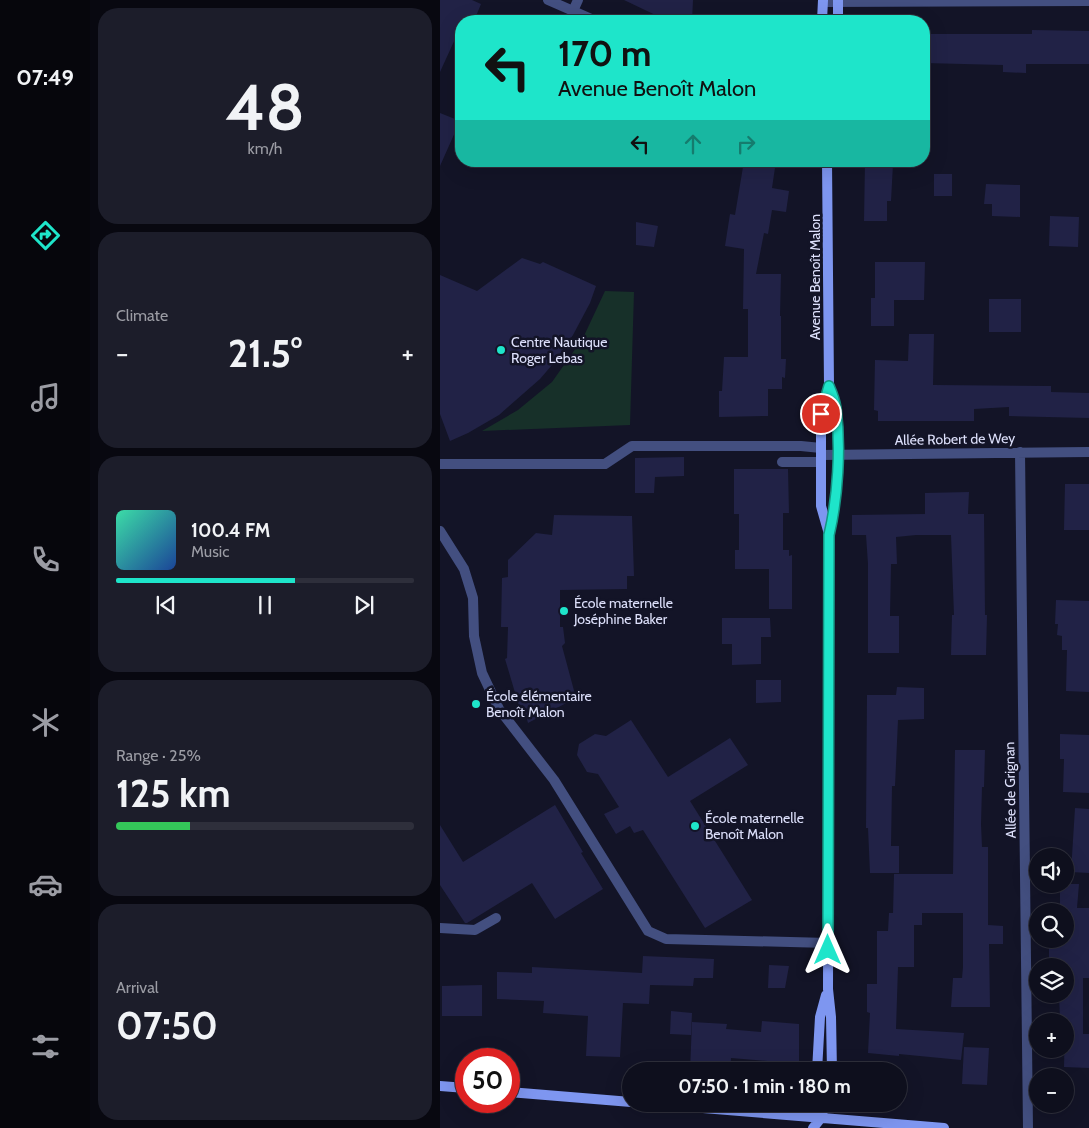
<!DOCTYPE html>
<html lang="en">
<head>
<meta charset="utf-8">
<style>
  :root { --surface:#0e0f1d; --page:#1c1d2a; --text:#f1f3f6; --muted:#9b9ca4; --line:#2e2f3b; --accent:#1ee5ca }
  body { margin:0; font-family:Cabin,sans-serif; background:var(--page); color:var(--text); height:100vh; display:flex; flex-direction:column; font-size:19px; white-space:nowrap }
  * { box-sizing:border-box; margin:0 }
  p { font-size:16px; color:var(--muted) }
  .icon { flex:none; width:28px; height:28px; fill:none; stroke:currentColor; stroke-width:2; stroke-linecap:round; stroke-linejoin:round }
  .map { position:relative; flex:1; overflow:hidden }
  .details { display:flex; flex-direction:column; gap:8px; padding:8px; background:#080810; width:350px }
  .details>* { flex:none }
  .hud { position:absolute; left:15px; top:15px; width:475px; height:152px; border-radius:20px; box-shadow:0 5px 20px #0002,0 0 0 1px var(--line); background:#1ee5ca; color:#111; overflow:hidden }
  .controls { position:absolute; left:589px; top:848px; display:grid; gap:10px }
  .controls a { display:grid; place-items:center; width:45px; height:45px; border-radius:50%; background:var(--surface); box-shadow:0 5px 20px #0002,0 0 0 1px var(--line); font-size:25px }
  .speed { position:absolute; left:15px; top:1048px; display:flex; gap:10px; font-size:25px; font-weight:700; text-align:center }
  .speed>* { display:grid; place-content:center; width:65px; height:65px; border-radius:50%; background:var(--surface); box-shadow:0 5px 20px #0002,0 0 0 1px var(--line); line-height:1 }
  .speed .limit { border:8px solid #d22; background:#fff; color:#111 }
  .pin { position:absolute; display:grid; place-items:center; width:42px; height:42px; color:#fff; margin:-21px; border:2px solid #fff; border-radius:50%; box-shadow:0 1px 5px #0007 }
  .me { position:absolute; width:55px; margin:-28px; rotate:0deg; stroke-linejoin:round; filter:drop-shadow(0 0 4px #0008) }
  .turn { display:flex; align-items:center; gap:18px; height:105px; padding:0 20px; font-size:22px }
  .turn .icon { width:65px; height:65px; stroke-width:2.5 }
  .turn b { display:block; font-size:35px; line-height:42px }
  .lanes { display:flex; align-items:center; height:48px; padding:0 20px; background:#0003; justify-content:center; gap:25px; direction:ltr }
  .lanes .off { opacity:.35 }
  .big { font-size:38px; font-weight:700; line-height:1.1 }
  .details .widget { flex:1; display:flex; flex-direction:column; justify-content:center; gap:8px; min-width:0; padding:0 18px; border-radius:20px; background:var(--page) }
  .details .dial { align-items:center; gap:0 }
  .dial b { font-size:65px; line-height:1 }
  .song { display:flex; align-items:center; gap:15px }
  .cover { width:60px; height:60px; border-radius:8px; background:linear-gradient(135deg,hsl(160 70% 55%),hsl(220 70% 35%)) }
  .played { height:5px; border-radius:2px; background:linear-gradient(90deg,var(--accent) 60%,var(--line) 60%) }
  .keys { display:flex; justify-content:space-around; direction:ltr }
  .heat { display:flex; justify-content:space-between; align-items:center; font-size:28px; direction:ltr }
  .charge { height:8px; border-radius:4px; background:linear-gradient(90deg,#34c759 25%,var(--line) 0) }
  .trip { position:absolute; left:182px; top:1062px; width:285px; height:50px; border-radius:25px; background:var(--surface); box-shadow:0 5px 20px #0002,0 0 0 1px var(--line); font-weight:700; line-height:50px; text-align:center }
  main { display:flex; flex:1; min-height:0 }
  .menu { display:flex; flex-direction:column; width:90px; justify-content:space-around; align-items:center; background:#06060c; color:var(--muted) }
  .menu .icon { width:35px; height:35px }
  .menu .selected { color:var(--accent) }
  .menu b { font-size:22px; color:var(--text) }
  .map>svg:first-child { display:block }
</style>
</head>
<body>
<main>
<nav class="menu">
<b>07:49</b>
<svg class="icon selected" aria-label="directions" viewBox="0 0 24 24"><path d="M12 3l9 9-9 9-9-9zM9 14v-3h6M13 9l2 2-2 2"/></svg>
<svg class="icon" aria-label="music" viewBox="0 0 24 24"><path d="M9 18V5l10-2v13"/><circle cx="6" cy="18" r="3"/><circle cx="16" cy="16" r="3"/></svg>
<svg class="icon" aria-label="phone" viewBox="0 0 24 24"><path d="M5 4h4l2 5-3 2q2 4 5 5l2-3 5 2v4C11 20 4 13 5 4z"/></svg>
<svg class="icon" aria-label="climate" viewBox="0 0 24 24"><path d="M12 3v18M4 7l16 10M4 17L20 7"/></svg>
<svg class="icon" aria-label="car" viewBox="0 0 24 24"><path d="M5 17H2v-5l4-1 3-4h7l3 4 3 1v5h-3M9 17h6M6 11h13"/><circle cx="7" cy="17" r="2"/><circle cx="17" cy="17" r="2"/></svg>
<svg class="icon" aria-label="filters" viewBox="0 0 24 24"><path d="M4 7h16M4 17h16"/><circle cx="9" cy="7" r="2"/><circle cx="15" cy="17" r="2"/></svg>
</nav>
<section class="details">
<div class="widget dial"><b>48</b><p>km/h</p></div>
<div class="widget"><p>Climate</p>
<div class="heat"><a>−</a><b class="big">21.5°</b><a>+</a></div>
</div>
<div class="widget">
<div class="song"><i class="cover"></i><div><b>100.4 FM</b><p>Music</p></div></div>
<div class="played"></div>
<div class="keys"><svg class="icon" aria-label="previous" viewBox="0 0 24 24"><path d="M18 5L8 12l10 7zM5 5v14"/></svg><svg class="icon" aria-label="pause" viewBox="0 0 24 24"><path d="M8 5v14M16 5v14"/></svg><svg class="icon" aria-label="next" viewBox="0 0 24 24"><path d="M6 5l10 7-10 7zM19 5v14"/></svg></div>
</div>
<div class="widget"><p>Range · 25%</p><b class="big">125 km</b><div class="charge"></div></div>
<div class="widget"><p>Arrival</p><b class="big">07:50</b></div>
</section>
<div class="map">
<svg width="649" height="1128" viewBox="0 0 649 1128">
  <rect width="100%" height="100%" fill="#131427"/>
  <path fill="#173029" d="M165 291 194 292 190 425 42 431 78 410 112 382 143 338Z"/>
  <path fill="#212246" d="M0 0H32L41 4 34 21H21V26L0 72Z
    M184 0H253L252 21H228Z
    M592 30 649 31V64H586V73L563 72V65L484 63V34H592Z
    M0 113 20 121 0 166Z
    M304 161H336L332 188 349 191 346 212 332 210 328 234 324 233 316 274H341L340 316H341V359H346L345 378 342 377V389H328V416L279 417V391H282L284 357H308V309H303L304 249 285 246 290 214 295 215Z
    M425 161H443V164H453L451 201H447V221H424Z
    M494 174H512V196H494Z
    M546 184 580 185V217L552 216V204H544Z
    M610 216 639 217 638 247 609 246Z
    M196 222 218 226 214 247 196 245Z
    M82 258 100 264 103 262 156 286 150 303 133 335 112 365 100 379 59 415 28 433 10 441 0 414V275L37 291Z
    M435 262H485L484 300H454V326H431V298H435Z
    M549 299H581V332H549Z
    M469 334H494L493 385 611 386V392L649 393V418L569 416V407L534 409V421H438V411L434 410 435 360 468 361Z
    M244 457V476L215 477 214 493H195V458Z
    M294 469H348L349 513H343V550H349V556L352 555V609H329V569H295V550H299V514H294Z
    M625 484H649V530H624Z
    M529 492 528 514H544L545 615H547L546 655H511L512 615H514L511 535H476L456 537 457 564H451L450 616H459V653H428V564L426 535H412V515L485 514V493Z
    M114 515 192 516 194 576H187V589L120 590V627H123L125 643 122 646 136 698 88 723 83 705 79 706 65 659 67 658 68 627H61L62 578 68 577V560L96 533 112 535Z
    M616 600 649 601V692L626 691 627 650H622V636L617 635 618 624H615Z
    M282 618H330L331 637H321V664L292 665V644H282Z
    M316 680H341V702L316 703Z
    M457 687 484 688V719L458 720 455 786H452L451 846H459V873H430L428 828H426L427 695H456Z
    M191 720 228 777 290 738 308 765 250 801 312 900 265 928 203 830 194 833 190 826 176 834 164 814 179 807 158 774 147 772 137 755 139 744 155 734 166 736Z
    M620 734 649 735V793L623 792 624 759H620Z
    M515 750H545L544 787H542L541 824 542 847H548V925L563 926V944H549L550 1007H511L513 978H522L523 967V913H482V925H474V967H458L456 1029 524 1033 521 1060 459 1054V1056L428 1053 430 1013 427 1012V984H437V931H448L449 913H453L454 874H513Z
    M115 805 143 852 141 853 163 889 115 919 92 883 27 923H25L0 885V825L23 862Z
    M635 808 649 809V873L631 872Z
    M620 884H639L637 908H649V978H643V1034H649V1068L624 1067 625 1021H623V1019H620L619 994H625V966H619V961H609V939H625V911H620Z
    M203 956 274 959 273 978H254L253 986 210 985 209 1004 183 1003 180 1057 146 1056 148 1016 103 1013 104 1001 57 999V972L92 973V967L202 973Z
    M329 965 349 966 345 988H328Z
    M42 985V1016H2V986Z
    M231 1011 252 1013 251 1035 230 1034Z
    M322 1021 359 1024V1071H338L339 1062 291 1058 290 1071H250L252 1022 287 1024 286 1029 321 1032Z
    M524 1047 549 1048 547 1085 522 1084Z"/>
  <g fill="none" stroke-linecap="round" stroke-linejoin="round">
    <path stroke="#434f80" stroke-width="10" d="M342 462H381
      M0 464H165L192 446H361L381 448
      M0 531 24 569 33 598 34 636 42 673 59 709 114 780 208 931 226 939 388 943
      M0 928 35 930 56 918"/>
    <path stroke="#434f80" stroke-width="10" d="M108 0 156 21
      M383 2 649 1
      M133 11 138 0
      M580 452 588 1128
      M381 455 649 452"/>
    <path stroke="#7e96f0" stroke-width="10" d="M382 21 383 0
      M398 21V0
      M387 161 389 386 381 414V506L389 534
      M389 386C392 393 395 401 396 408 401 448 398 496 389 535L388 989 391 1017 392 1071
      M377 1071 380 1017 386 995
      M0 1086 26 1088
      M69 1092 191 1102
      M214 1104 504 1128
      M373 1128 381 1118 385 1104"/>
  </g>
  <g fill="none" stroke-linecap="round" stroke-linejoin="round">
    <g stroke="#149583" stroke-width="12">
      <path id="route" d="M381 414 389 386C392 393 395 401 396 408 401 447 398 497 389 535L388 950"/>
    </g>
    <use href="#route" stroke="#1ee5ca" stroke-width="9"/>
  </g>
  <g fill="#1ee5ca" stroke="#131427" stroke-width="2">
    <circle cx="61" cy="350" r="5"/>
    <circle cx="124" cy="611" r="5"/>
    <circle cx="36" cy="704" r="5"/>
    <circle cx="255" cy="826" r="5"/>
  </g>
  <g text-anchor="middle" stroke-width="5" stroke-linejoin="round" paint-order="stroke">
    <g font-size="14" fill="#dde0fb" stroke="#131427">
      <text transform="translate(375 277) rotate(-90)" y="5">Avenue Benoît Malon</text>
      <text transform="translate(515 439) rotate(-1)" y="5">Allée Robert de Wey</text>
      <text transform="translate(570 790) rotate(-91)" y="5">Allée de Grignan</text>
    </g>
    <g font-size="14" fill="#dde0fb" stroke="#131427" text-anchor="start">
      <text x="71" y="347">Centre Nautique<tspan x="71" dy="16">Roger Lebas</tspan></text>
      <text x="134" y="608">École maternelle<tspan x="134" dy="16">Joséphine Baker</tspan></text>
      <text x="46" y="701">École élémentaire<tspan x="46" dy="16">Benoît Malon</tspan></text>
      <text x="265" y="823">École maternelle<tspan x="265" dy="16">Benoît Malon</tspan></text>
    </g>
  </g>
</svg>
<div class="controls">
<a><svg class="icon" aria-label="sound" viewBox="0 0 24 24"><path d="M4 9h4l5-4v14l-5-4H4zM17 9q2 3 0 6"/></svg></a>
<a><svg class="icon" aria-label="search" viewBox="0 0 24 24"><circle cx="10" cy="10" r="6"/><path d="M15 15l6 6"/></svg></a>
<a><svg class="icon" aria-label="layers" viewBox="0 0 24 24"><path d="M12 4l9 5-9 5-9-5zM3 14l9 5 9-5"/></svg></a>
<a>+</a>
<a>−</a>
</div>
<div class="speed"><div class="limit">50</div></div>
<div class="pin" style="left:381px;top:414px;background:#d93025"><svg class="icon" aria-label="arrive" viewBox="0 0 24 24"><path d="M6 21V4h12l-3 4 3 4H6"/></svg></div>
<svg class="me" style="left:388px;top:950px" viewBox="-20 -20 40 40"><path d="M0-17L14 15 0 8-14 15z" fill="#1ee5ca" stroke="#fff" stroke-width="4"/></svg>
<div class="trip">07:50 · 1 min · 180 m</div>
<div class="hud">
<div class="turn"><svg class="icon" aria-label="left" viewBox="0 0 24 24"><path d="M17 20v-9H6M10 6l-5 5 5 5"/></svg><div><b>170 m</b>Avenue Benoît Malon</div></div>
<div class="lanes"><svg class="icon" aria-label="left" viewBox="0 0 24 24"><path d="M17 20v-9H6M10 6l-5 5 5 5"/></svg><svg class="icon off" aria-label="ahead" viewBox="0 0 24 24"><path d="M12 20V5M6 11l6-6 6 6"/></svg><svg class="icon off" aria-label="right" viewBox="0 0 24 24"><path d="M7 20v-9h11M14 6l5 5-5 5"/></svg></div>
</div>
</div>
</main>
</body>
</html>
